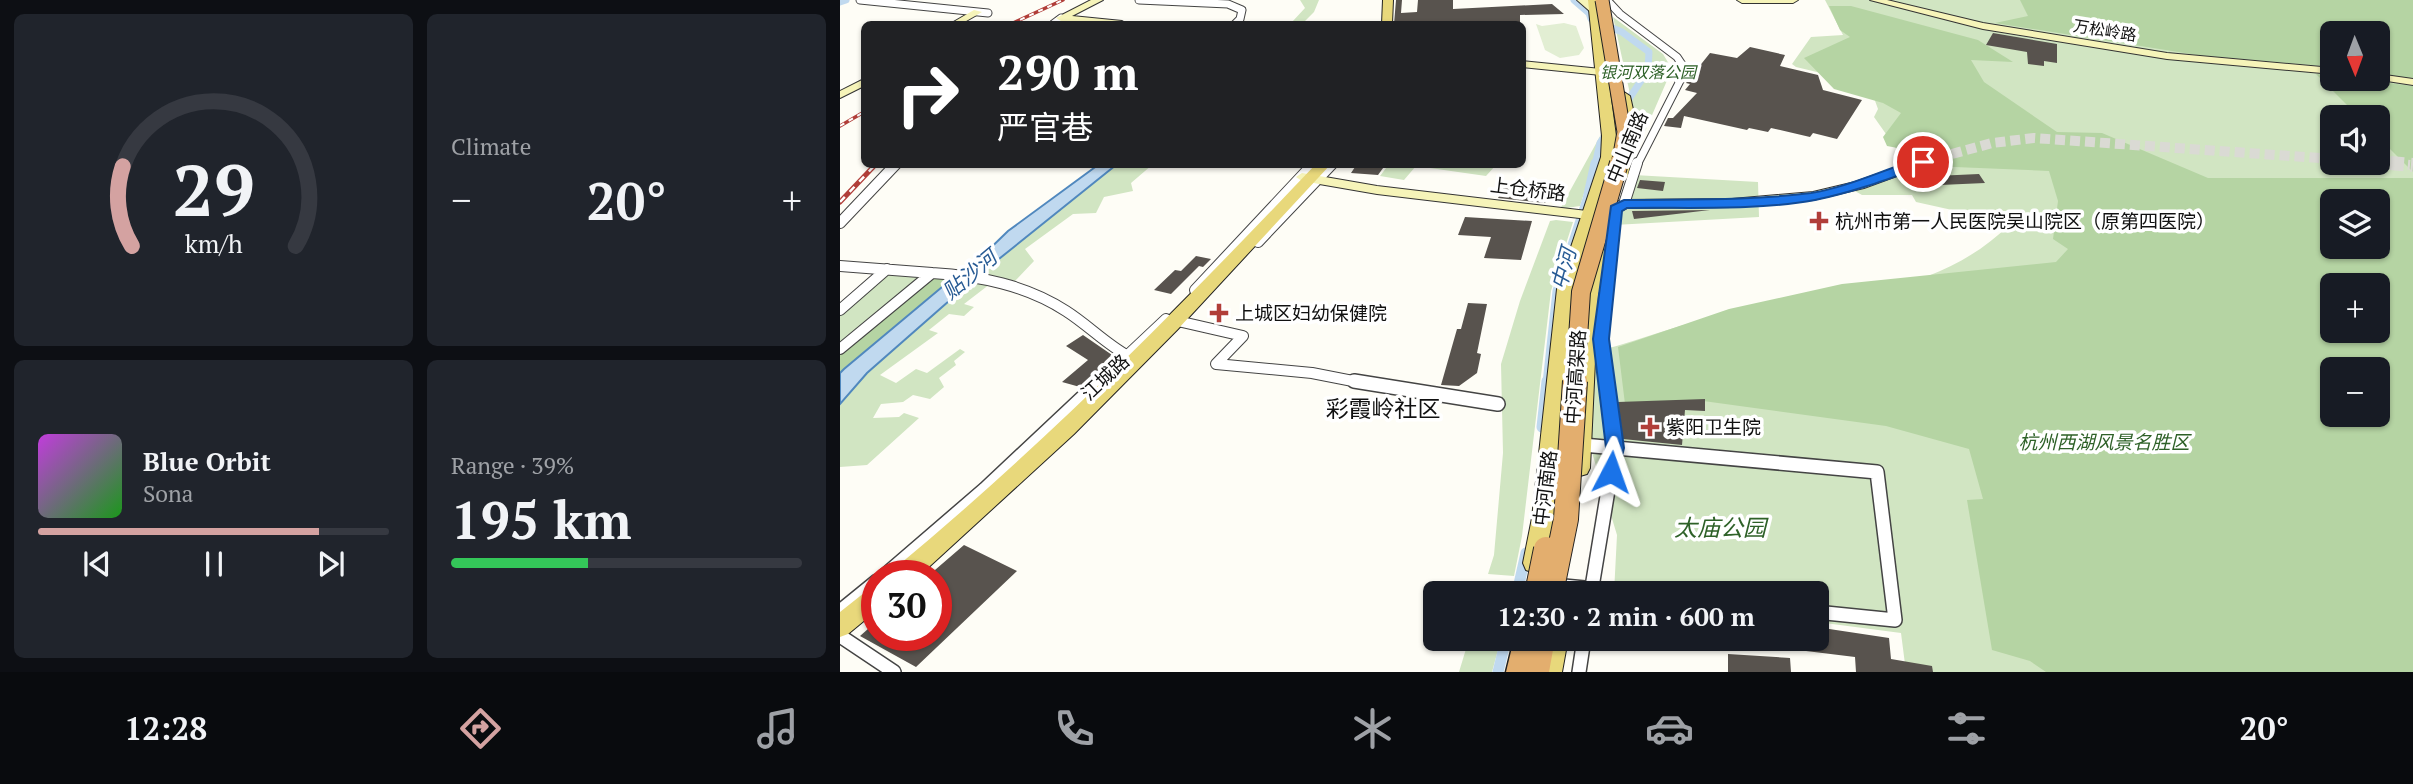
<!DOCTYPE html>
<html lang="en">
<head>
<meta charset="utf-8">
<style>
  :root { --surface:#171b24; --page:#20242c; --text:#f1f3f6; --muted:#9ea1a6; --line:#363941; --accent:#d4a2a1 }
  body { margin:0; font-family:"PT Serif","Noto Sans SC",serif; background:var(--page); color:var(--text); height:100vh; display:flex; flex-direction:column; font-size:26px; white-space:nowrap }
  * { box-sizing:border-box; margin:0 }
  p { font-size:23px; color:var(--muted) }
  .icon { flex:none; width:38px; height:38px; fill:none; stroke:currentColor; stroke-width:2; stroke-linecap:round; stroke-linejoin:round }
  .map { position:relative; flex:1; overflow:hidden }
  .sheet { display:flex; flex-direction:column; gap:14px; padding:14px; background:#0d0f14; width:840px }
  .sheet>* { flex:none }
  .top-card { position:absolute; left:21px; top:21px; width:665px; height:147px; border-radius:10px; box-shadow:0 2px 5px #0004; background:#202124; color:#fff; overflow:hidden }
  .needle { width:46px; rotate:179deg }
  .buttons { position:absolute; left:1480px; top:21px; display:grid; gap:14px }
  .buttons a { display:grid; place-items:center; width:70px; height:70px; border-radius:10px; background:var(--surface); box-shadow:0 2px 5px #0004; font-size:35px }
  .speed { position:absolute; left:21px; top:560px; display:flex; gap:14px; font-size:35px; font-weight:700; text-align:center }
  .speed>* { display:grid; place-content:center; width:91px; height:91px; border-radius:50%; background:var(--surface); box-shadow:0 2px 5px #0004; line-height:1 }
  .speed .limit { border:10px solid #d22; background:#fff; color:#111 }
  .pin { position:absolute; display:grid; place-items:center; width:60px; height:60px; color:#fff; margin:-30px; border:4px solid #fff; border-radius:50%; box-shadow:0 2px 7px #0007 }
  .me { position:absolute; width:77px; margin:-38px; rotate:4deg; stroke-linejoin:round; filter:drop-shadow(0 0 5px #0008) }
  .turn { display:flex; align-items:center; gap:24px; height:147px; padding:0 21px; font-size:32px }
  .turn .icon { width:91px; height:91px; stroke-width:2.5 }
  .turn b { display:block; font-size:49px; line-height:60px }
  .big { font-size:52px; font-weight:700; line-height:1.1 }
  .sheet .widget { flex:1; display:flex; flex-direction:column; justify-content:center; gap:10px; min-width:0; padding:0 24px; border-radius:10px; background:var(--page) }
  .sheet .dial { align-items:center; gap:0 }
  .dial svg { height:182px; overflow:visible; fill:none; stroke:var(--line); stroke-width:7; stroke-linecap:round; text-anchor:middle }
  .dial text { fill:var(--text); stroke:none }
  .song { display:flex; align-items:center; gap:21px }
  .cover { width:84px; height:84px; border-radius:10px; background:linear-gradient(135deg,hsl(290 70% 55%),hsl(120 70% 35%)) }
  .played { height:7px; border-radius:4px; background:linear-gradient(90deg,var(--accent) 80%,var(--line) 80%) }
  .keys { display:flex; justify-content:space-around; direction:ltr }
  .heat { display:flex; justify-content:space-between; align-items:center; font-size:38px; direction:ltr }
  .charge { height:10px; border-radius:5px; background:linear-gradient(90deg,#34c759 39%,var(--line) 0) }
  .sheet .tiles { flex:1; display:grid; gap:14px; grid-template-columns:repeat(2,1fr) }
  .trip { position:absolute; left:583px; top:581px; width:406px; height:70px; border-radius:10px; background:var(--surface); box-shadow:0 2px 5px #0004; font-weight:700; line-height:70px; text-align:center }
  .tabs { display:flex; height:112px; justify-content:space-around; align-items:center; background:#090b0e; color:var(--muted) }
  .tabs .icon { width:49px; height:49px }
  .tabs .on { color:var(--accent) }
  .tabs b { font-size:32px; color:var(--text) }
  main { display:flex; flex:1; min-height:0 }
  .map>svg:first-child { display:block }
</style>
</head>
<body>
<main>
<section class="sheet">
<div class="tiles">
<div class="widget dial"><svg viewBox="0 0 100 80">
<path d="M14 69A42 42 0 1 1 86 69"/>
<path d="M14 69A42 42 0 0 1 10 34" stroke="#d4a2a1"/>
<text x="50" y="56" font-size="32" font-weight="700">29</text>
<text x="50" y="72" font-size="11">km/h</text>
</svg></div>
<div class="widget"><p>Climate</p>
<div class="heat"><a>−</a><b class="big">20°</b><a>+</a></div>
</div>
<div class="widget">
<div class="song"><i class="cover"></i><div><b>Blue Orbit</b><p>Sona</p></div></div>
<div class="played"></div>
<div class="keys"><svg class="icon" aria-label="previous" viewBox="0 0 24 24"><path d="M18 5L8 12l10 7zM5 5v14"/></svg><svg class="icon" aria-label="pause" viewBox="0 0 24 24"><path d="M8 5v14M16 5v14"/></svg><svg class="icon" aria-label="next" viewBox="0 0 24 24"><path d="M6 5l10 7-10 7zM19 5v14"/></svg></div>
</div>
<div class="widget"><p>Range · 39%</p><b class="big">195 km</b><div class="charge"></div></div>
</div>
</section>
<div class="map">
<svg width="1573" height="672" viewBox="0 0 1573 672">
  <rect width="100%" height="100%" fill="#fefdf6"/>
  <path fill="#d1e5c2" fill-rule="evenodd" d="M460 0H479L474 12 462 24H401L404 22H452L465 8Z
    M985 0H1573V672H1066L1061 633 977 622 976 593H774L777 535 750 446V296L769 211H775L794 175 918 182 919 217 774 225 762 350C803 339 845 322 886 315 984 298 1096 299 1171 223L1076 202 1072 195H1022L1013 190 1076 161 1058 151 1034 117 1038 109 1034 98 981 73 956 67 952 64 971 37 1003 35ZM1493 33H1538V79H1493ZM1493 117H1538V163H1493ZM1493 201H1538V247H1493ZM1493 285H1538V331H1493ZM1493 369H1538V415H1493Z
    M773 17 823 54 832 69 793 159 798 130Z
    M764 129 740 206 720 209Z
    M549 164H656V165L646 176 576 166 564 180 540 176Z
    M276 165H312L291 183 293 191 264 197 256 213 233 214 185 249 194 261 175 281 141 273Z
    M716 220 733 222 711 291 682 536 674 576 648 574 654 555 663 453 661 364 680 301 710 221Z
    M47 275 79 277 0 342V316Z
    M134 279 150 284 124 304 134 307 124 316 109 314 89 330 98 333 40 375 56 383 76 369 87 373 120 349 125 352 114 361 116 365 99 378 104 387 90 399 73 395 63 402 41 404 33 418 59 417 64 413 79 418 27 465 0 467V404L27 373Z
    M629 639H661L652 672H619Z"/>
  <path fill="#b5d4a3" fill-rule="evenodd" d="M1180 0H1573V79L1538 73V33H1493V67L1357 55 1155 23 1188 16Z
    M989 6H1011L1138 40 1173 62 1131 60 1144 82 1217 132 1262 133 1368 178H1573V672H1206L1190 661 1152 650 1127 500 1143 499 1129 449 1046 426 856 400 785 404 778 347 889 309 1002 284 1216 262 1228 249 1213 239 1218 201 1209 171 1090 166 1068 150 1047 146 1043 137 1061 113 1043 103 994 89 964 58 1010 37 1000 30ZM1493 201H1538V247H1493ZM1493 285H1538V331H1493ZM1493 369H1538V415H1493Z
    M1476 74 1493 76V79H1517L1573 86V172L1538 137V117H1519Z
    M117 277 108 282 0 373V355L87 278Z"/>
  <path fill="#e2eed3" d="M724 23 736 26 744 48 739 55 720 58 705 50 696 24 702 26Z"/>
  <path fill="#c0d9ef" stroke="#5088be" stroke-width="2" d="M258 165H276L134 279 27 373 0 404V373L4 369 108 282 132 266 168 231Z"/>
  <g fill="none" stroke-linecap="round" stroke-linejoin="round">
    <path stroke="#c0d9ef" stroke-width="7" d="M734 0 749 13 751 19 782 32 809 52 808 70 760 143 755 165
      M0 2 6 0"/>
    <path stroke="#c0d9ef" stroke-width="9" d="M707 383 717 291 747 199 755 163"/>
    <path stroke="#c0d9ef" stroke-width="11" d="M702 427 707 381
      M677 593 686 553
      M658 672 666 639"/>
  </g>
  <path fill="#58534e" d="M556 0H562L561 13 577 12 578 0H613V9L712 4 724 14 680 15V22L554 24Z
    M1153 33 1217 44V63L1204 61V66L1188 64 1187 52 1146 45Z
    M910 47 945 55 940 66 978 75 983 90 1022 100 997 139 973 133 970 137 931 128 928 132 909 128 907 130 844 116 841 128 824 126 828 118H833L857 93 845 90 850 84 846 83 870 53 897 58Z
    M517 164H546L538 175 511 173Z
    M1139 174 1145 183 1078 186 1073 177Z
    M800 180 825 182 823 191 797 188Z
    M694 182 715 185 705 203 658 198 664 187 690 190Z
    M870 210 794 219 792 211Z
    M625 217 692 221 681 260 644 258 651 237 618 235Z
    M356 256 371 259 363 267 359 266 331 294 314 290 335 270 341 271Z
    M628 303 647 304 637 353 641 354 637 373 619 386 601 385 617 329H621Z
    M243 335 275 357 240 387 222 382 248 360 226 346Z
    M865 399V411L845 410 842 445 783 439 778 402Z
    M124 545 177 571 76 667 20 636 37 621V635H96V576H88Z
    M976 627 1049 638 1051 659 1092 666 1093 672H1016L1015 657 966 651V647L934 644V639H976Z
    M888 654 950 658 951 672H888Z"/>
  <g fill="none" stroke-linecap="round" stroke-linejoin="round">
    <path stroke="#dadad4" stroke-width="10" stroke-dasharray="10 5" stroke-linecap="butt" d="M1083 162 1152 143 1194 138 1493 159
      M1538 162 1570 165"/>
    <path stroke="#dadad4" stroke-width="14" stroke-dasharray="14 7" stroke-linecap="butt" d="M1550 163 1573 165"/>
    <g stroke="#444" stroke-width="9">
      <path id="street-far2" d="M20 0 148 13
        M299 0 388 4 402 10 400 19 395 24
        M767 0 780 14 837 57 843 66V75L797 165
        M213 24 221 18"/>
    </g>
    <g stroke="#444" stroke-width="12">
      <path id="street-far1" d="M0 223 56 164
        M418 242 492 164
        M0 266 92 273
        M355 290 473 164
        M0 310 47 269
        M342 322 403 336 376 364 472 373 523 383
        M0 349 92 273C140 276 186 285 226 311 248 325 266 344 288 356
        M258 383 326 319
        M767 383 761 339 775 209 784 204 797 163"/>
    </g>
    <g stroke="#444" stroke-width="16">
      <path id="street" d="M514 381 658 404
        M743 445 1037 472 1055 620 976 612
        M44 576 145 489 260 381
        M724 586 796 593
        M751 593 775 448 766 381
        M0 611 37 581
        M0 636 54 672
        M739 672 744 639"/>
    </g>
    <g stroke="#333" stroke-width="2">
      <path id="secondary" d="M251 0H263L232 16 282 21 287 24 221 21 216 18Z
        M737 0H748L761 12 753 14Z
        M897 0H958L953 3H902Z
        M1030 0H1047L1143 23 1327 53 1493 68V74L1327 59 1143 29Z
        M134 10 142 12 121 24H110Z
        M682 61 761 69 766 72 761 75 682 67Z
        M1538 74 1573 79V85L1534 79H1538Z
        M24 79V86L0 98V91Z
        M1083 158 1089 162 1087 165 1024 188 973 200 892 207 785 208 748 219 537 194 462 181 456 177 462 173 537 186 747 211 784 200 892 199 973 192 1015 182Z"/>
    </g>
    <g stroke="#222" stroke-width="2">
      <path id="primary" d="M543 0H553L552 24H542Z
        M748 0H758L776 136 775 157 733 289 714 518 702 570 694 573 686 570 683 563 692 518 717 289 761 157 762 136Z
        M784 92 790 96 798 132 787 178 780 182 773 178 784 132 778 96Z
        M476 164H491L338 329 234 434 79 576H51L54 569C205 444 341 306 476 164Z
        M760 248 768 253 758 296 750 468 747 474 740 476 733 474 730 468 742 296 752 253Z
        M37 586V610L8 634 0 637V612L29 589Z
        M704 639H728L722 672H698Z"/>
    </g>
    <g stroke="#222" stroke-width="3">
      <path id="highway" d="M674 639H715L709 672H666Z"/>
    </g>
    <use href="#street-far2" stroke="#fff" stroke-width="7"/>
    <use href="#street-far1" stroke="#fff" stroke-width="10"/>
    <use href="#street" stroke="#fff" stroke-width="13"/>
    <use href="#secondary" fill="#f6f4b9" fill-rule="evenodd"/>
    <use href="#primary" fill="#e8d87b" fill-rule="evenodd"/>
    <use href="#highway" fill="#e3ae6e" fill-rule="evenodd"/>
    <g stroke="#b13e39" stroke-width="3.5">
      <path id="rail-far1" d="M171 24 223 0
        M0 126 24 112"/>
    </g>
    <g stroke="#b13e39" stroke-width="5">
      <path id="rail" d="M0 202 36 164"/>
    </g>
    <use href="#rail-far1" stroke="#fff" stroke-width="2" stroke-dasharray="5" stroke-linecap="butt"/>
    <use href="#rail" stroke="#fff" stroke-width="2.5" stroke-dasharray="7" stroke-linecap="butt"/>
    <g stroke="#222" stroke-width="15" stroke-linecap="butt">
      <path id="highway-bridge-far2" d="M762 0 784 132 778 165"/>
    </g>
    <g stroke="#222" stroke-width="20" stroke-linecap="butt">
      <path id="highway-bridge-far1" d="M735 383 741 292 779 163"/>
    </g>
    <g stroke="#222" stroke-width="26" stroke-linecap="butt">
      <path id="highway-bridge" d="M697 593 706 549
        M711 593 726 519 735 381"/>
    </g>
    <use href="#highway-bridge-far2" stroke="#e3ae6e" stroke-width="13"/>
    <use href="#highway-bridge-far1" stroke="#e3ae6e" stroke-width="18"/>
    <use href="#highway-bridge" stroke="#e3ae6e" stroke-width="24"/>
  </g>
  <path fill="#1a73e8" stroke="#114b97" stroke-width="2" d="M1083 158 1090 162 1088 165C1051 178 1014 192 975 200 917 211 846 207 787 208L782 211 769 339 784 448 777 477 771 479 764 477 762 472 766 448 753 339 771 206 784 200C846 199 909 201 971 193 1010 187 1046 168 1083 158Z"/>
  <g fill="#b13e39" stroke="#fff" stroke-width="2.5">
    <path d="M975.5 210.5h7v7h7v7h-7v7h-7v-7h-7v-7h7z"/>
    <path d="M375.5 302.5h7v7h7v7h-7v7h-7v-7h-7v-7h7z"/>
    <path d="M806.5 416.5h7v7h7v7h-7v7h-7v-7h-7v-7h7z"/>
  </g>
  <g text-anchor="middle" stroke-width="7" stroke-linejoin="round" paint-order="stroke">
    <g font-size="16" fill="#111" stroke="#fff">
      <text transform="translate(1265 30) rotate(9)" y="6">万松岭路</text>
    </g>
    <g font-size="16" font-style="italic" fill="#2e6128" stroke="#fff">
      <text x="808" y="78">银河双落公园</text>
    </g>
    <g font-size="19" fill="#111" stroke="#fff">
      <text transform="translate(787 147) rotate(-67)" y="7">中山南路</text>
      <text transform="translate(688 189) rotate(7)" y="7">上仓桥路</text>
      <text transform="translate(265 377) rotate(-43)" y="7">江城路</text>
      <text transform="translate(735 377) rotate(-86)" y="7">中河高架路</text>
      <text transform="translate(705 488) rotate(-83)" y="7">中河南路</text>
    </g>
    <g font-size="19" fill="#111" stroke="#fff" text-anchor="start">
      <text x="995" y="228">杭州市第一人民医院吴山院区（原第四医院）</text>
      <text x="395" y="320">上城区妇幼保健院</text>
      <text x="826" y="434">紫阳卫生院</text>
    </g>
    <g font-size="19" font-style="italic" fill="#2e6128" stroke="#fff">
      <text x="1264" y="449">杭州西湖风景名胜区</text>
    </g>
    <g font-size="21" font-style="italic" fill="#285b94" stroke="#fff">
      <text transform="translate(724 269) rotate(-75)" y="7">中河</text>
      <text transform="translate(130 275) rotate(-40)" y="7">贴沙河</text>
    </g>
    <g font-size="23" fill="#111" stroke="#fff">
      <text x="543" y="417">彩霞岭社区</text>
    </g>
    <g font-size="23" font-style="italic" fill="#2e6128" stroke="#fff">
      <text x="880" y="536">太庙公园</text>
    </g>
  </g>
</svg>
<div class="buttons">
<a><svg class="needle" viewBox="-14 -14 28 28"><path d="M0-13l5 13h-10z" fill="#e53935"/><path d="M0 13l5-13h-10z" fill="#9ea1a6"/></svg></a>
<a><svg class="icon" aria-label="sound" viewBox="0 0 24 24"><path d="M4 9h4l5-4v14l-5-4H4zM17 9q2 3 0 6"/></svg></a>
<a><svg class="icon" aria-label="layers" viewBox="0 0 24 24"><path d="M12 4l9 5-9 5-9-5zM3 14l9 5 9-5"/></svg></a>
<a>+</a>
<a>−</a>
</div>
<div class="speed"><div class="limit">30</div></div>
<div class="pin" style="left:1083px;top:162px;background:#d93025"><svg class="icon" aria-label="arrive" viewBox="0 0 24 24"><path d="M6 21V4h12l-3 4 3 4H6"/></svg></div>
<svg class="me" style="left:771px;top:472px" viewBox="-20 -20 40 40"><path d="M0-17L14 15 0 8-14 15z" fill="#1a73e8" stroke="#fff" stroke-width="4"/></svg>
<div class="trip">12:30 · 2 min · 600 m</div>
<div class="top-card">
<div class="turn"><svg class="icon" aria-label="right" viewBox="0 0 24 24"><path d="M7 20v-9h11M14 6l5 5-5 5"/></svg><div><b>290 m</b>严官巷</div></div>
</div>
</div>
</main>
<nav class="tabs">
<b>12:28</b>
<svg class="icon on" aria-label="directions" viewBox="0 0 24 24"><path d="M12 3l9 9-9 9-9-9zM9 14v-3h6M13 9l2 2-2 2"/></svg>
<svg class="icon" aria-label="music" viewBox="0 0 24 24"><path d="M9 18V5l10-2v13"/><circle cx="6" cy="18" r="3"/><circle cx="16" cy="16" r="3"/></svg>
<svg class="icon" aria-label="phone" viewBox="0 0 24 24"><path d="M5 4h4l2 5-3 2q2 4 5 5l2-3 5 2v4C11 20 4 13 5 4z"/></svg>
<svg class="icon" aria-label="climate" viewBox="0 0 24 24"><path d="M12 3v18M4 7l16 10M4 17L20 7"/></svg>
<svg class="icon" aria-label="car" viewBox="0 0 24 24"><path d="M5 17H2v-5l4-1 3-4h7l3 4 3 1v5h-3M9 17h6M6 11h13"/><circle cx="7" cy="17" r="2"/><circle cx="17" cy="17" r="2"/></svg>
<svg class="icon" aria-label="filters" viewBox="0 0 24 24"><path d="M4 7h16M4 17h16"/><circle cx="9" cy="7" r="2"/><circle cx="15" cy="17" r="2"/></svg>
<b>20°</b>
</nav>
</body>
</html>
